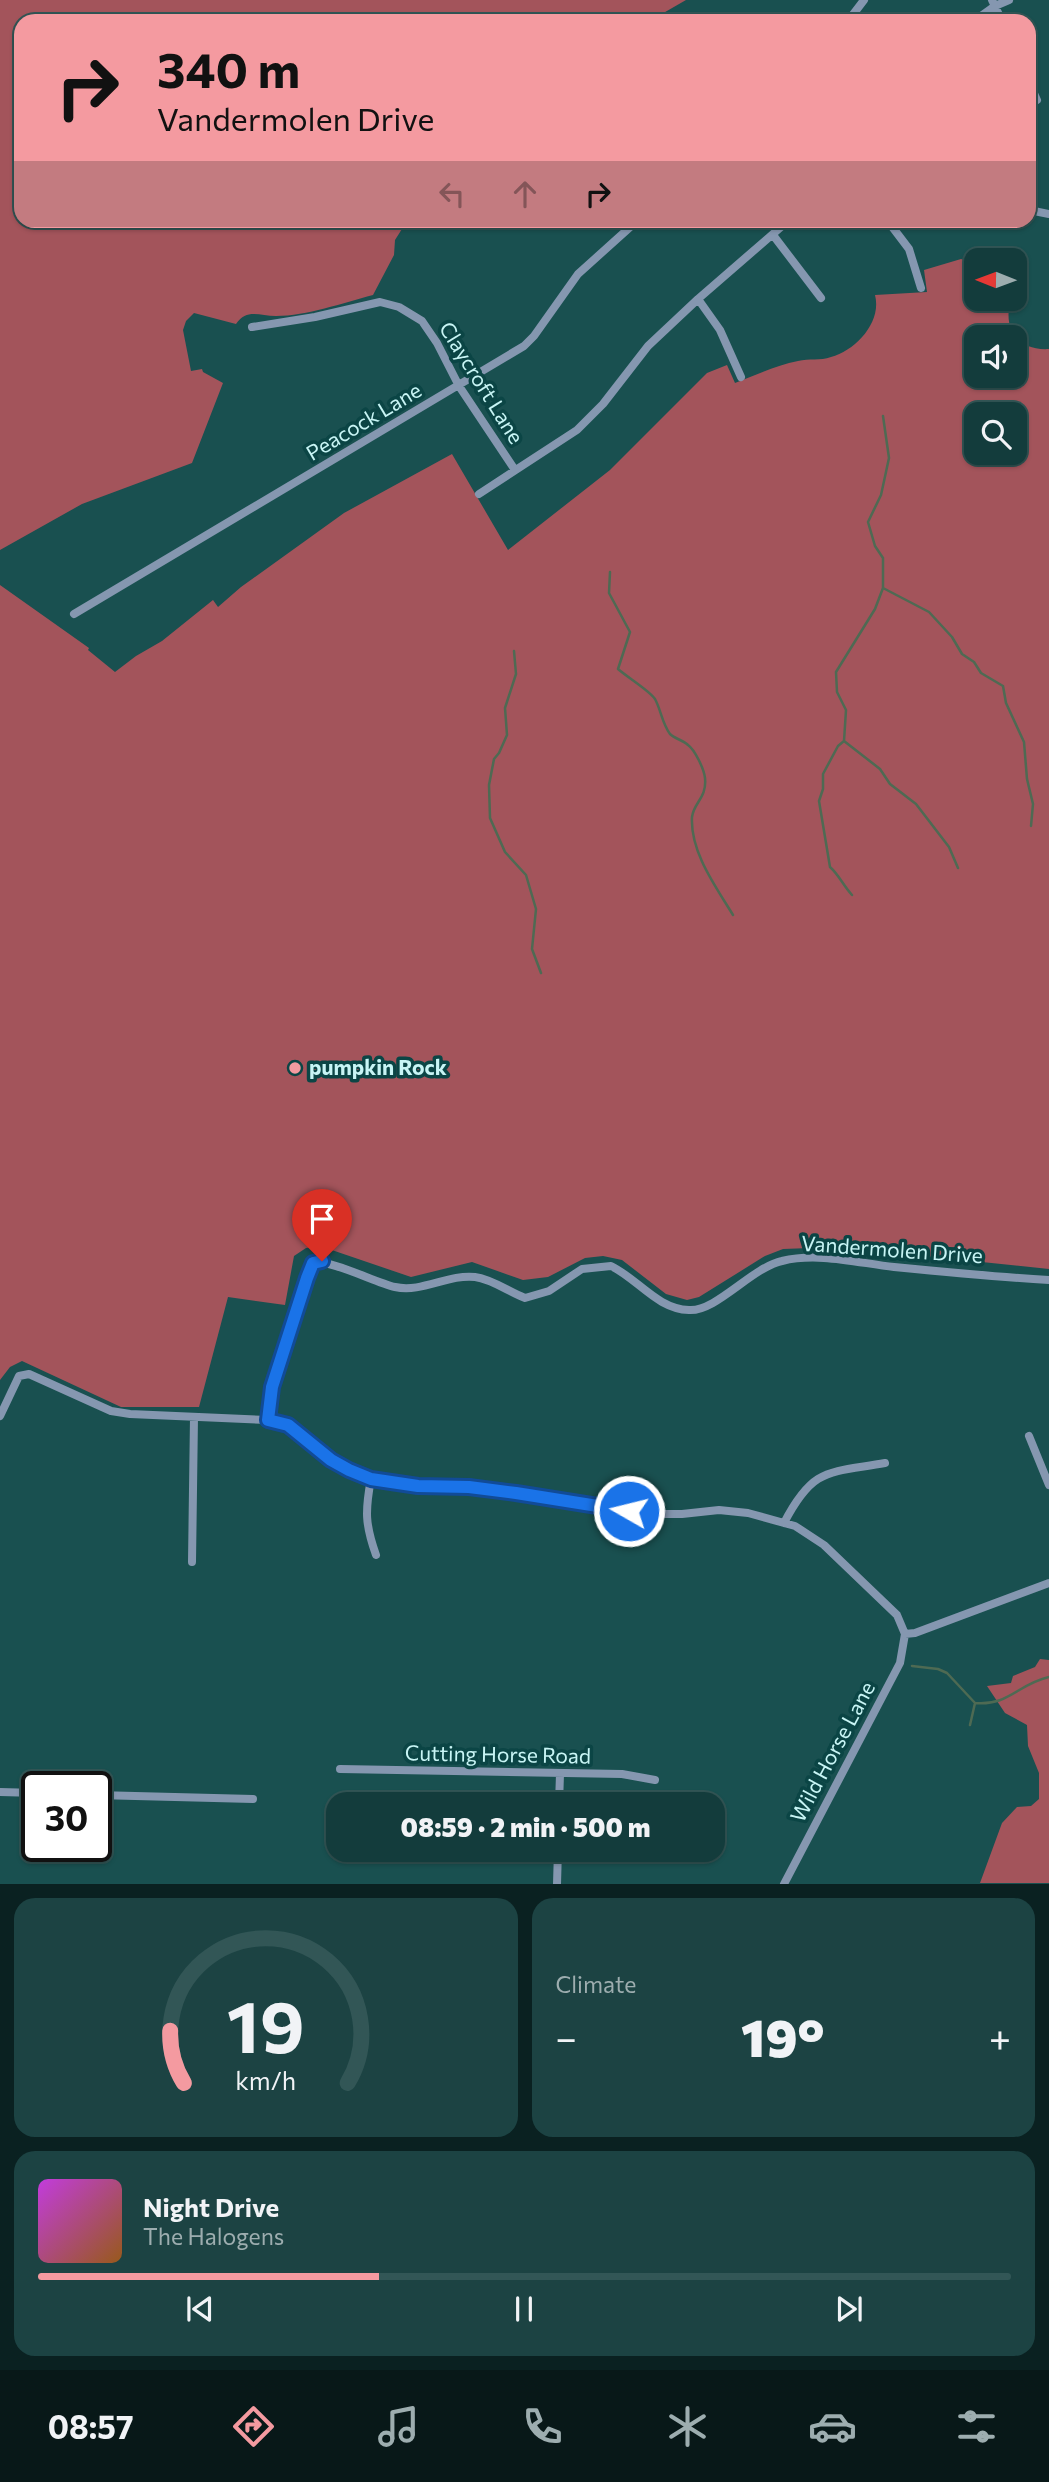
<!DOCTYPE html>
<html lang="en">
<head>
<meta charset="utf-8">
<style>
  :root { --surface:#133c3c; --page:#1c4343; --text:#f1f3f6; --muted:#9dadaf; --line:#325656; --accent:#f49aa0 }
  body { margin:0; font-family:Commissioner,sans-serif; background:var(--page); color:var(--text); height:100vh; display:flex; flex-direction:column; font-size:26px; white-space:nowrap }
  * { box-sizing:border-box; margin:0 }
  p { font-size:23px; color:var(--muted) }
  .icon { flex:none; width:38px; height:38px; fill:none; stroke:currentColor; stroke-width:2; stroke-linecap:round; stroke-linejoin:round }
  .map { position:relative; height:1884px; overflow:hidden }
  .details { display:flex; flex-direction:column; gap:14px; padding:14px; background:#0a2121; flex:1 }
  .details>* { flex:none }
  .top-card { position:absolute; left:14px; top:14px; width:1022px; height:214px; border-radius:21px; box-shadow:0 2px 5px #0004,0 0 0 2px var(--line); background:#f49aa0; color:#111; overflow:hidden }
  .needle { width:46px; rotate:271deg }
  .fabs { position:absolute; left:964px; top:248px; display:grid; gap:14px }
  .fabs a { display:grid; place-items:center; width:63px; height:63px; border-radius:14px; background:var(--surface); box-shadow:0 2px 5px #0004,0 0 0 2px var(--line); font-size:35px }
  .speed { position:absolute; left:21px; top:1771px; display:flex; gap:14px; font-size:35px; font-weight:700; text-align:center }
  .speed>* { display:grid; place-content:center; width:91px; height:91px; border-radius:50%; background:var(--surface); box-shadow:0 2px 5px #0004,0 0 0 2px var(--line); line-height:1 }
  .speed .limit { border:4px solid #111; border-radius:10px; background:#fff; color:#111 }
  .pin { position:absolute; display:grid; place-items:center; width:60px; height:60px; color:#fff; margin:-72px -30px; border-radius:50% 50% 50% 0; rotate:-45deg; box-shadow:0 0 7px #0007 }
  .pin .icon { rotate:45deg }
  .me { position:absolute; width:77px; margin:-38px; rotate:278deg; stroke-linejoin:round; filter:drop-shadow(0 0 5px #0008) }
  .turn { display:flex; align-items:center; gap:24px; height:147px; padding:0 28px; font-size:32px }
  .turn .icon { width:91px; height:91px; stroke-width:2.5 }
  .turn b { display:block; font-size:49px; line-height:60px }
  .lanes { display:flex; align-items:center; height:66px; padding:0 28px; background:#0003; justify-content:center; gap:35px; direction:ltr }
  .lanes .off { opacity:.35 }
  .big { font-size:52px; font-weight:800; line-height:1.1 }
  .details .tile { flex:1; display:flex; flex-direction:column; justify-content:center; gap:10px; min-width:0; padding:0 24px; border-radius:21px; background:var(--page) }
  .details .dial { align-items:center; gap:0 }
  .dial svg { height:182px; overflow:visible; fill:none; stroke:var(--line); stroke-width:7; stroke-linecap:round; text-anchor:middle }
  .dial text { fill:var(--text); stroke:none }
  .song { display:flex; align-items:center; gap:21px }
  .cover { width:84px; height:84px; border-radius:10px; background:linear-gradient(135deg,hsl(290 70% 55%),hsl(30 70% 35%)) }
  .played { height:7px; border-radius:4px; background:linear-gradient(90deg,var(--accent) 35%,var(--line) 35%) }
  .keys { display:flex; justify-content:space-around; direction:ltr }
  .heat { display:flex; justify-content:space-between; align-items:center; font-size:38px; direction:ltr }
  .details .tiles { flex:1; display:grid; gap:14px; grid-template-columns:1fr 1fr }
  .tile:last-child { grid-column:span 2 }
  .trip { position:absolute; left:326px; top:1792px; width:399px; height:70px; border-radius:21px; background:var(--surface); box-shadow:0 2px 5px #0004,0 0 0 2px var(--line); font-weight:800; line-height:70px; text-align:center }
  .tab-bar { display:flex; height:112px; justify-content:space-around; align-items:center; background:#081818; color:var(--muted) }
  .tab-bar .icon { width:49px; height:49px }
  .tab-bar .active { color:var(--accent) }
  .tab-bar b { font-size:32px; color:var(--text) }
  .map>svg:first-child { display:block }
</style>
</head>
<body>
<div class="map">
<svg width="1049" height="1884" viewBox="0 0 1049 1884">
  <rect width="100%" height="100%" fill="#195050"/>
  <path fill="#a3545b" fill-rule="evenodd" d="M0 0H686L653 19 655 21H21V220L407 221 395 240 394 255 373 295C342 303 307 316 276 316 259 316 247 308 236 324L194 313 186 321 183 330 191 371 202 369 203 372 223 383 192 463 82 504 0 550Z
    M961 259 976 263V299H1011C1002 329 1018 351 1049 349V1269L837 1247 783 1249 765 1256 699 1297 687 1300 666 1294 622 1260 603 1256 585 1258 548 1277 523 1280 472 1262 411 1277 320 1246 306 1248 294 1256 285 1305 228 1297 199 1407H121L22 1361 10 1367 0 1380V585L89 648 88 650 115 672 136 656 162 641 213 600 218 607 241 587 344 513 452 454 508 550 610 470 707 373 727 365 735 383C756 375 777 365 798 361 809 358 820 361 831 357 856 350 882 322 875 295L927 292 924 270ZM976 338H1015V376H976ZM976 415H1015V453H976Z
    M1040 1659 1049 1660V1883H980L1002 1823 1017 1807 1031 1806 1039 1799V1773L1028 1746 1027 1725 1005 1713 987 1686 1011 1683 1013 1676 1035 1667Z"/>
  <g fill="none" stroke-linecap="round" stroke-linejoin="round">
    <path stroke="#4e6a53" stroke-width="2.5" d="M883 416 889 458 881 495 868 522 875 546 883 558V588L929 612 952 637 962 654 974 662 981 673 1003 686 1006 703 1024 742 1027 779 1033 804 1031 826
      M610 572 609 593 630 632 618 669C627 677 650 691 655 699 661 710 662 723 670 734 675 739 683 740 688 745 695 750 704 769 705 778 707 798 694 802 692 817 690 852 716 887 733 915
      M514 651 516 674 505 708 507 735 499 753 494 759 489 785 490 818 505 852 526 875 536 909 532 949 541 973
      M844 741 880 769 890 784 916 804 949 847 958 868
      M852 895C843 885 839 875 830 867L819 801 823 789V774L838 746 844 741 846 710 837 692 836 672 875 609 883 588
      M912 1666 938 1669 947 1673 975 1703C1009 1706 1018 1684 1049 1677
      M970 1725 975 1703"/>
    <path stroke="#8597b0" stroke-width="8" d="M992 0 1002 21
      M848 21 864 0
      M974 21 995 6 1009 0
      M1029 82 1037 100
      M1029 210 1049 214
      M887 220 909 249 921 288
      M773 235 821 298
      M698 299 720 330 741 377
      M252 327 315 317 380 302 399 307 422 321 437 343 459 386 515 470
      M479 494 577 430 603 404 648 346 698 299 789 220
      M74 614 524 346 534 336 578 274 638 220
      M0 1416 19 1376 29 1374 111 1411 130 1414 268 1420 288 1425 331 1460 349 1470 371 1479 419 1487H469L516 1493 649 1514H682L719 1510 748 1513 795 1526 824 1545 897 1615 905 1634 915 1633 1049 1583
      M268 1420 272 1387 307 1278 313 1263C330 1259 374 1282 395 1287 422 1293 448 1274 475 1277 492 1279 509 1292 525 1298L549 1291 582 1269 611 1266C638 1279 657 1309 689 1310 716 1312 751 1268 782 1261 818 1252 858 1263 894 1267 945 1272 997 1277 1049 1280
      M1029 1436 1049 1485
      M371 1479C365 1511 365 1524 376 1555
      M784 1523C813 1467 828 1473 885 1463
      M192 1562 194 1417
      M340 1769 622 1774 655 1780
      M0 1792 37 1793
      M96 1795 253 1799
      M559 1804 560 1774
      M557 1884 558 1850
      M784 1884 900 1663 905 1634"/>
  </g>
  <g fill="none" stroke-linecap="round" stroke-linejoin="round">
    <g stroke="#114b97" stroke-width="18">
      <path id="route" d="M322 1261 313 1263 307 1278 272 1387 268 1420 288 1425 331 1460 349 1470 371 1479 418 1486 469 1487 516 1493 629 1511"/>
    </g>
    <use href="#route" stroke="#1a73e8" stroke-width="12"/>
  </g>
  <circle fill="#f49aa0" stroke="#0b4545" stroke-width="2.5" cx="295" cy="1068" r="7"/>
  <g text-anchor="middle" stroke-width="7" stroke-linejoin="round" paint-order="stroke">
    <g font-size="21" fill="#c8f5f5" stroke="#0b4545">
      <text transform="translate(481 383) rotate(58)" y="7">Claycroft Lane</text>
      <text transform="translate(364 422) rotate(-31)" y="7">Peacock Lane</text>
      <text transform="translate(892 1250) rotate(4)" y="7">Vandermolen Drive</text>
      <text transform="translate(833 1752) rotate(-62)" y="7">Wild Horse Lane</text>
      <text transform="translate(498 1755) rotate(1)" y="7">Cutting Horse Road</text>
    </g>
    <g font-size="21" font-weight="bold" fill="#c8f5f5" stroke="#0b4545" text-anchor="start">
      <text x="309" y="1075">pumpkin Rock</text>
    </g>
  </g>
</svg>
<div class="fabs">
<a><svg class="needle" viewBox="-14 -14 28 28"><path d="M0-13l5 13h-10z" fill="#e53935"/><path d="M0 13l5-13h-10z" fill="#9dadaf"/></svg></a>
<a><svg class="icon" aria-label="sound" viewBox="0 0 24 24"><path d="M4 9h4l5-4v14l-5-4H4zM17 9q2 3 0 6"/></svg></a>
<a><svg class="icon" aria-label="search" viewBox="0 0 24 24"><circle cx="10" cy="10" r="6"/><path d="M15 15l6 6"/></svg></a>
</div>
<div class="speed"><div class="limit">30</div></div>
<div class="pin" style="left:322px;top:1261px;background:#d93025"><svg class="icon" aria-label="arrive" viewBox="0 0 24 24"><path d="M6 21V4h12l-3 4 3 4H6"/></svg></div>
<svg class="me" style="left:629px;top:1511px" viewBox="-20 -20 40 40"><circle r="17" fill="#1a73e8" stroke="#fff" stroke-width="3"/><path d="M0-11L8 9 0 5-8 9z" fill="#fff"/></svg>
<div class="trip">08:59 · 2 min · 500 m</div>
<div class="top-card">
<div class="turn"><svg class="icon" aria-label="right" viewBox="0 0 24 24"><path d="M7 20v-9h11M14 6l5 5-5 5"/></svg><div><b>340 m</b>Vandermolen Drive</div></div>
<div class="lanes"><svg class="icon off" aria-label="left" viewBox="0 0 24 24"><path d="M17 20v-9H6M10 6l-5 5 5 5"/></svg><svg class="icon off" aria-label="ahead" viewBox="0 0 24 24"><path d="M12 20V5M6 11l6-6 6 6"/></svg><svg class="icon" aria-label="right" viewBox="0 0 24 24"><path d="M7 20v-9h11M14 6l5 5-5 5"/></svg></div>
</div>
</div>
<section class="details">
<div class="tiles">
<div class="tile dial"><svg viewBox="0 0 100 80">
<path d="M14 69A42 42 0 1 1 86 69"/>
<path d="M14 69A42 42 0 0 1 8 46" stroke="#f49aa0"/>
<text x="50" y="56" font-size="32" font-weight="700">19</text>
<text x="50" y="72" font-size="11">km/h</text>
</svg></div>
<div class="tile"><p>Climate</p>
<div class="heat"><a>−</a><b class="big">19°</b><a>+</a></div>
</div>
<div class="tile">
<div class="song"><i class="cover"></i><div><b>Night Drive</b><p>The Halogens</p></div></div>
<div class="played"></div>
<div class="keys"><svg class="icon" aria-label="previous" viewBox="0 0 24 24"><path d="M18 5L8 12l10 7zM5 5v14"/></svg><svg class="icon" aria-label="pause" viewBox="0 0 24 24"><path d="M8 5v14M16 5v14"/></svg><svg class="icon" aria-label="next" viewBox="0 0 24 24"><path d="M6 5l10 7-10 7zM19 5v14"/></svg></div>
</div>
</div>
</section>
<nav class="tab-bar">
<b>08:57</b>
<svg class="icon active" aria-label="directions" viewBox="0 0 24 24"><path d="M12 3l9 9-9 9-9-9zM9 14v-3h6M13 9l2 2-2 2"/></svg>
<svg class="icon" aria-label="music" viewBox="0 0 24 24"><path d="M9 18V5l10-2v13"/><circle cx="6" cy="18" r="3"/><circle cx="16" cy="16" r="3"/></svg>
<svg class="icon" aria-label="phone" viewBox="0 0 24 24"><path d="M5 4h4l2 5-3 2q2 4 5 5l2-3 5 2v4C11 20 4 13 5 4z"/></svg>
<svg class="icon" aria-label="climate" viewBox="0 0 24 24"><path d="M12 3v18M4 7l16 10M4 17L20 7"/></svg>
<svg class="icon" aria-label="car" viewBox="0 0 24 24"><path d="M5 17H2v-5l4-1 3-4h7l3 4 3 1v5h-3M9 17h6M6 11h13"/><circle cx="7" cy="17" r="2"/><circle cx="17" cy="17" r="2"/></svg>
<svg class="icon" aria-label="filters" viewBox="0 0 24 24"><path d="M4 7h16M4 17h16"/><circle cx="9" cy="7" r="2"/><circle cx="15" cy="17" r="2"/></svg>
</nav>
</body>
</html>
